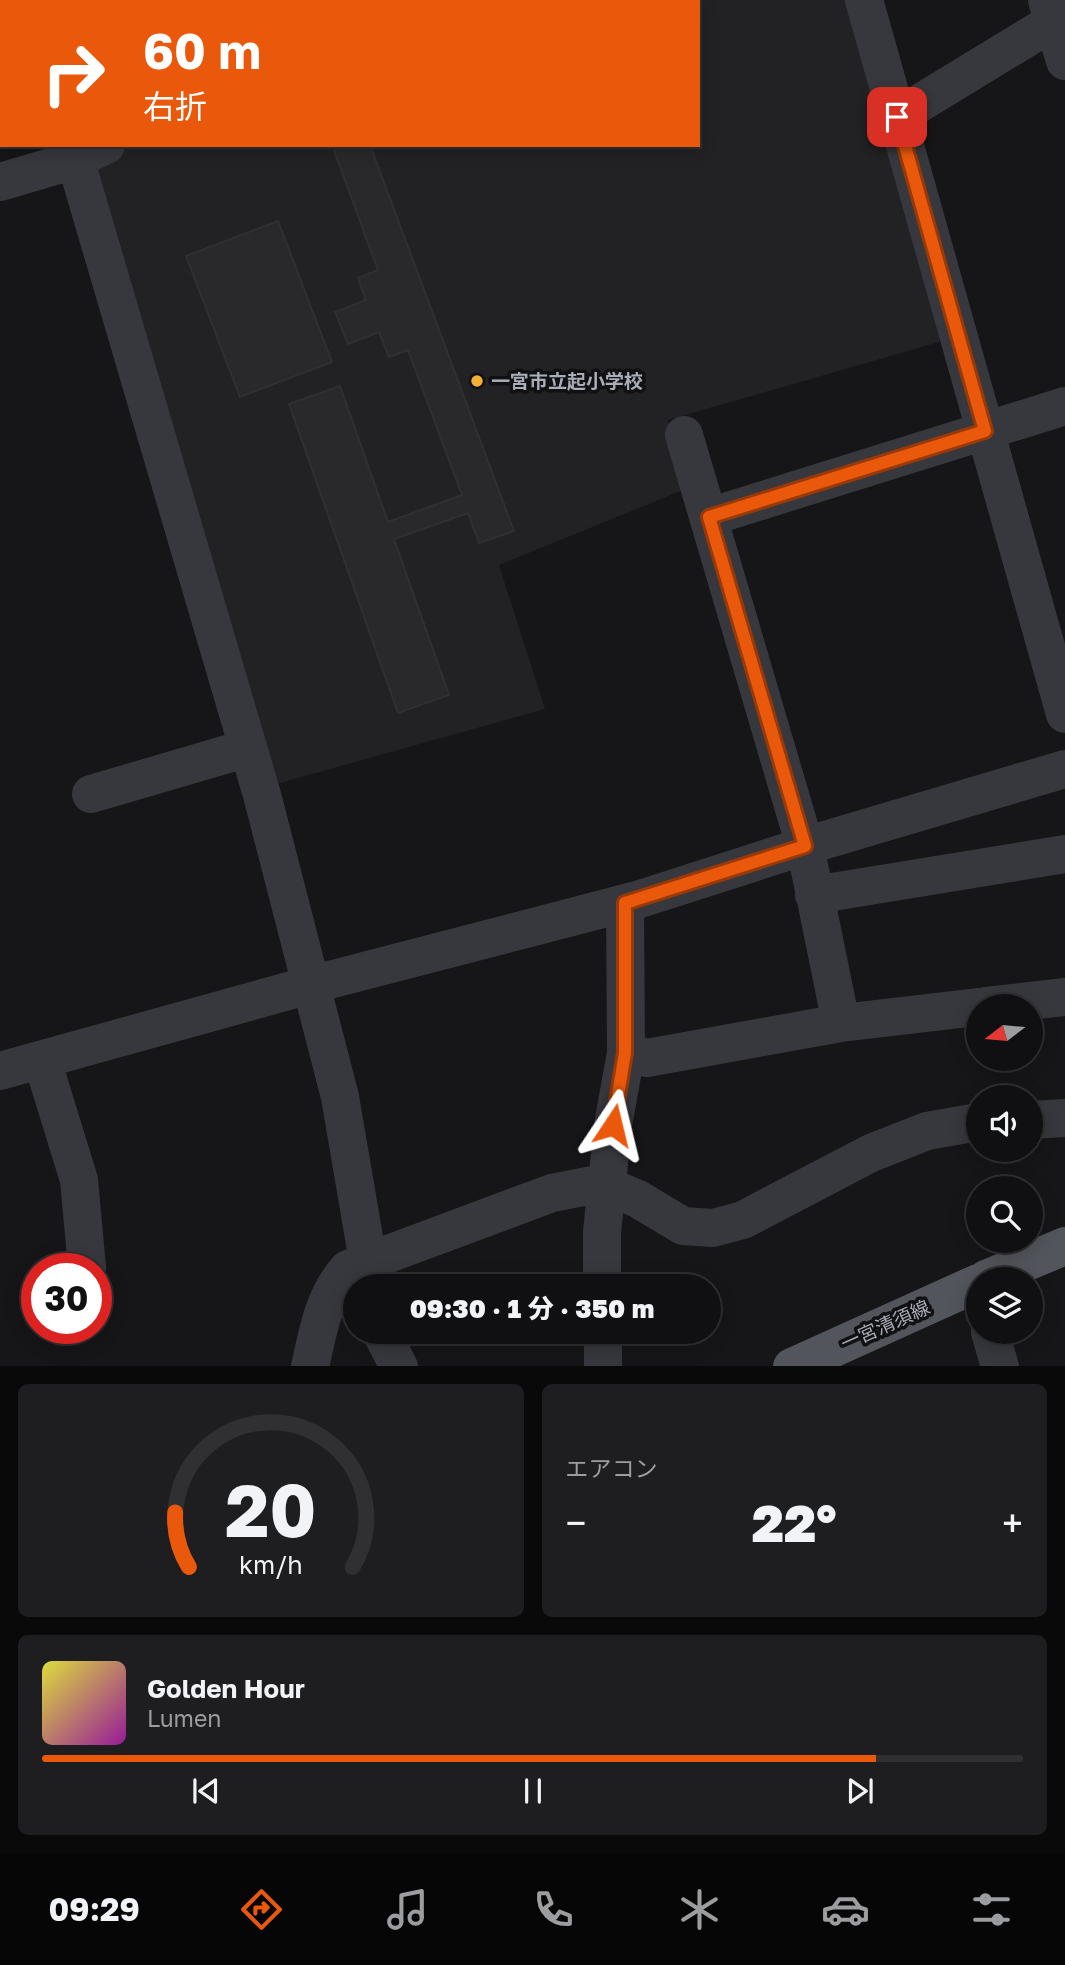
<!DOCTYPE html>
<html lang="ja">
<head>
<meta charset="utf-8">
<style>
  :root { --surface:#101012; --page:#1e1e20; --text:#f1f3f6; --muted:#9c9d9f; --line:#303032; --accent:#ea580c }
  body { margin:0; font-family:"Golos Text","Noto Sans JP",sans-serif; background:var(--page); color:var(--text); height:100vh; display:flex; flex-direction:column; font-size:26px; white-space:nowrap }
  * { box-sizing:border-box; margin:0 }
  p { font-size:23px; color:var(--muted) }
  .icon { flex:none; width:38px; height:38px; fill:none; stroke:currentColor; stroke-width:2; stroke-linecap:round; stroke-linejoin:round }
  .map { position:relative; height:1366px; overflow:hidden }
  .side { display:flex; flex-direction:column; gap:18px; padding:18px; background:#09090a; flex:1 }
  .side>* { flex:none }
  .guide { position:absolute; left:0px; top:0px; width:700px; height:147px; box-shadow:0 4px 18px #0003,0 0 0 2px var(--line); background:#ea580c; color:#fff; overflow:hidden }
  .needle { width:46px; rotate:254deg }
  .buttons { position:absolute; left:966px; top:994px; display:grid; gap:14px }
  .buttons a { display:grid; place-items:center; width:77px; height:77px; border-radius:50%; background:var(--surface); box-shadow:0 4px 18px #0003,0 0 0 2px var(--line); font-size:35px }
  .speed { position:absolute; left:21px; top:1253px; display:flex; gap:14px; font-size:35px; font-weight:700; text-align:center }
  .speed>* { display:grid; place-content:center; width:91px; height:91px; border-radius:50%; background:var(--surface); box-shadow:0 4px 18px #0003,0 0 0 2px var(--line); line-height:1 }
  .speed .limit { border:10px solid #d22; background:#fff; color:#111 }
  .pin { position:absolute; display:grid; place-items:center; width:60px; height:60px; color:#fff; margin:-30px; border-radius:14px; box-shadow:0 4px 10px #0006 }
  .me { position:absolute; width:77px; margin:-38px; rotate:10deg; stroke-linejoin:round; filter:drop-shadow(0 0 5px #0008) }
  .turn { display:flex; align-items:center; gap:24px; height:147px; padding:0 28px; font-size:32px }
  .turn .icon { width:91px; height:91px; stroke-width:2.5 }
  .turn b { display:block; font-size:49px; line-height:60px }
  .big { font-size:52px; font-weight:800; line-height:1.1 }
  .side .tile { flex:1; display:flex; flex-direction:column; justify-content:center; gap:10px; min-width:0; padding:0 24px; border-radius:10px; background:var(--page) }
  .side .dial { align-items:center; gap:0 }
  .dial svg { height:182px; overflow:visible; fill:none; stroke:var(--line); stroke-width:7; stroke-linecap:round; text-anchor:middle }
  .dial text { fill:var(--text); stroke:none }
  .song { display:flex; align-items:center; gap:21px }
  .cover { width:84px; height:84px; border-radius:10px; background:linear-gradient(135deg,hsl(60 70% 55%),hsl(300 70% 35%)) }
  .played { height:7px; border-radius:4px; background:linear-gradient(90deg,var(--accent) 85%,var(--line) 85%) }
  .keys { display:flex; justify-content:space-around; direction:ltr }
  .heat { display:flex; justify-content:space-between; align-items:center; font-size:38px; direction:ltr }
  .side .tiles { flex:1; display:grid; gap:18px; grid-template-columns:1fr 1fr }
  .tile:last-child { grid-column:span 2 }
  .trip { position:absolute; left:343px; top:1274px; width:378px; height:70px; border-radius:35px; background:var(--surface); box-shadow:0 4px 18px #0003,0 0 0 2px var(--line); font-weight:800; line-height:70px; text-align:center }
  .tabs { display:flex; height:112px; justify-content:space-around; align-items:center; background:#060607; color:var(--muted) }
  .tabs .icon { width:49px; height:49px }
  .tabs .selected { color:var(--accent) }
  .tabs b { font-size:32px; color:var(--text) }
  .map>svg:first-child { display:block }
</style>
</head>
<body>
<div class="map">
<svg width="1065" height="1367" viewBox="0 0 1065 1367">
  <rect width="100%" height="100%" fill="#161618"/>
  <path fill="#222225" d="M553 0H848L941 332 939 342 668 420 683 490 499 565 545 709 269 786 89 178 98 161 133 145H698V2H547Z"/>
  <path fill="#29292c" stroke="#303034" stroke-width="2" d="M332 145H370L514 531 479 543 468 513 394 539 449 695 398 713 289 404 340 386 388 522 462 495 408 350 389 357 379 332 348 344 335 312 366 300 358 278 378 270Z
    M278 221 332 362 240 397 186 256Z"/>
  <g fill="none" stroke-linecap="round" stroke-linejoin="round">
    <path stroke="#37383d" stroke-width="38" d="M28 0 29 2
      M249 0V2
      M864 0 1065 714
      M1047 0 1065 61
      M501 2 507 0
      M897 117 1053 22
      M71 145 262 795 340 1097 368 1261
      M0 182 75 160 106 145
      M684 435 805 846 841 1023
      M709 517 1065 406
      M91 794 248 748
      M814 895 1065 854
      M986 1006 1065 997
      M626 1053 647 1058 841 1023 978 1007
      M42 1060 79 1180 87 1267
      M0 1071 310 985 637 900 805 846 1065 769
      M1031 1120 1065 1118
      M602 1286V1232L613 1125 626 1053 625 903
      M381 1332 399 1367
      M603 1332V1367
      M990 1332 1000 1367
      M310 1367C318 1331 323 1297 348 1269L552 1193 593 1185 607 1186 638 1199 683 1226 713 1228 743 1220 871 1153 927 1131 978 1122"/>
    <path stroke="#53555c" stroke-width="38" d="M986 1279 1065 1246
      M792 1367 978 1283"/>
  </g>
  <g fill="none" stroke-linecap="round" stroke-linejoin="round">
    <g stroke="#983908" stroke-width="18">
      <path id="route" d="M613 1125 625 1053V903L805 846 709 517 985 431 897 117"/>
    </g>
    <use href="#route" stroke="#ea580c" stroke-width="12"/>
  </g>
  <circle fill="#f2b134" stroke="#111113" stroke-width="2.5" cx="477" cy="381" r="7"/>
  <g text-anchor="middle" stroke-width="7" stroke-linejoin="round" paint-order="stroke">
    <g font-size="19" font-weight="bold" fill="#a8adb8" stroke="#111113" text-anchor="start">
      <text x="491" y="388">一宮市立起小学校</text>
    </g>
    <g font-size="19" fill="#a8adb8" stroke="#111113">
      <text transform="translate(885 1325) rotate(-24)" y="7">一宮清須線</text>
    </g>
  </g>
</svg>
<div class="buttons">
<a><svg class="needle" viewBox="-14 -14 28 28"><path d="M0-13l5 13h-10z" fill="#e53935"/><path d="M0 13l5-13h-10z" fill="#9c9d9f"/></svg></a>
<a><svg class="icon" aria-label="sound" viewBox="0 0 24 24"><path d="M4 9h4l5-4v14l-5-4H4zM17 9q2 3 0 6"/></svg></a>
<a><svg class="icon" aria-label="search" viewBox="0 0 24 24"><circle cx="10" cy="10" r="6"/><path d="M15 15l6 6"/></svg></a>
<a><svg class="icon" aria-label="layers" viewBox="0 0 24 24"><path d="M12 4l9 5-9 5-9-5zM3 14l9 5 9-5"/></svg></a>
</div>
<div class="speed"><div class="limit">30</div></div>
<div class="pin" style="left:897px;top:117px;background:#d93025"><svg class="icon" aria-label="arrive" viewBox="0 0 24 24"><path d="M6 21V4h12l-3 4 3 4H6"/></svg></div>
<svg class="me" style="left:613px;top:1125px" viewBox="-20 -20 40 40"><path d="M0-17L14 15 0 8-14 15z" fill="#ea580c" stroke="#fff" stroke-width="4"/></svg>
<div class="trip">09:30 · 1 分 · 350 m</div>
<div class="guide">
<div class="turn"><svg class="icon" aria-label="right" viewBox="0 0 24 24"><path d="M7 20v-9h11M14 6l5 5-5 5"/></svg><div><b>60 m</b>右折</div></div>
</div>
</div>
<section class="side">
<div class="tiles">
<div class="tile dial"><svg viewBox="0 0 100 80">
<path d="M14 69A42 42 0 1 1 86 69"/>
<path d="M14 69A42 42 0 0 1 8 45" stroke="#ea580c"/>
<text x="50" y="56" font-size="32" font-weight="700">20</text>
<text x="50" y="72" font-size="11">km/h</text>
</svg></div>
<div class="tile"><p>エアコン</p>
<div class="heat"><a>−</a><b class="big">22°</b><a>+</a></div>
</div>
<div class="tile">
<div class="song"><i class="cover"></i><div><b>Golden Hour</b><p>Lumen</p></div></div>
<div class="played"></div>
<div class="keys"><svg class="icon" aria-label="previous" viewBox="0 0 24 24"><path d="M18 5L8 12l10 7zM5 5v14"/></svg><svg class="icon" aria-label="pause" viewBox="0 0 24 24"><path d="M8 5v14M16 5v14"/></svg><svg class="icon" aria-label="next" viewBox="0 0 24 24"><path d="M6 5l10 7-10 7zM19 5v14"/></svg></div>
</div>
</div>
</section>
<nav class="tabs">
<b>09:29</b>
<svg class="icon selected" aria-label="directions" viewBox="0 0 24 24"><path d="M12 3l9 9-9 9-9-9zM9 14v-3h6M13 9l2 2-2 2"/></svg>
<svg class="icon" aria-label="music" viewBox="0 0 24 24"><path d="M9 18V5l10-2v13"/><circle cx="6" cy="18" r="3"/><circle cx="16" cy="16" r="3"/></svg>
<svg class="icon" aria-label="phone" viewBox="0 0 24 24"><path d="M5 4h4l2 5-3 2q2 4 5 5l2-3 5 2v4C11 20 4 13 5 4z"/></svg>
<svg class="icon" aria-label="climate" viewBox="0 0 24 24"><path d="M12 3v18M4 7l16 10M4 17L20 7"/></svg>
<svg class="icon" aria-label="car" viewBox="0 0 24 24"><path d="M5 17H2v-5l4-1 3-4h7l3 4 3 1v5h-3M9 17h6M6 11h13"/><circle cx="7" cy="17" r="2"/><circle cx="17" cy="17" r="2"/></svg>
<svg class="icon" aria-label="filters" viewBox="0 0 24 24"><path d="M4 7h16M4 17h16"/><circle cx="9" cy="7" r="2"/><circle cx="15" cy="17" r="2"/></svg>
</nav>
</body>
</html>
